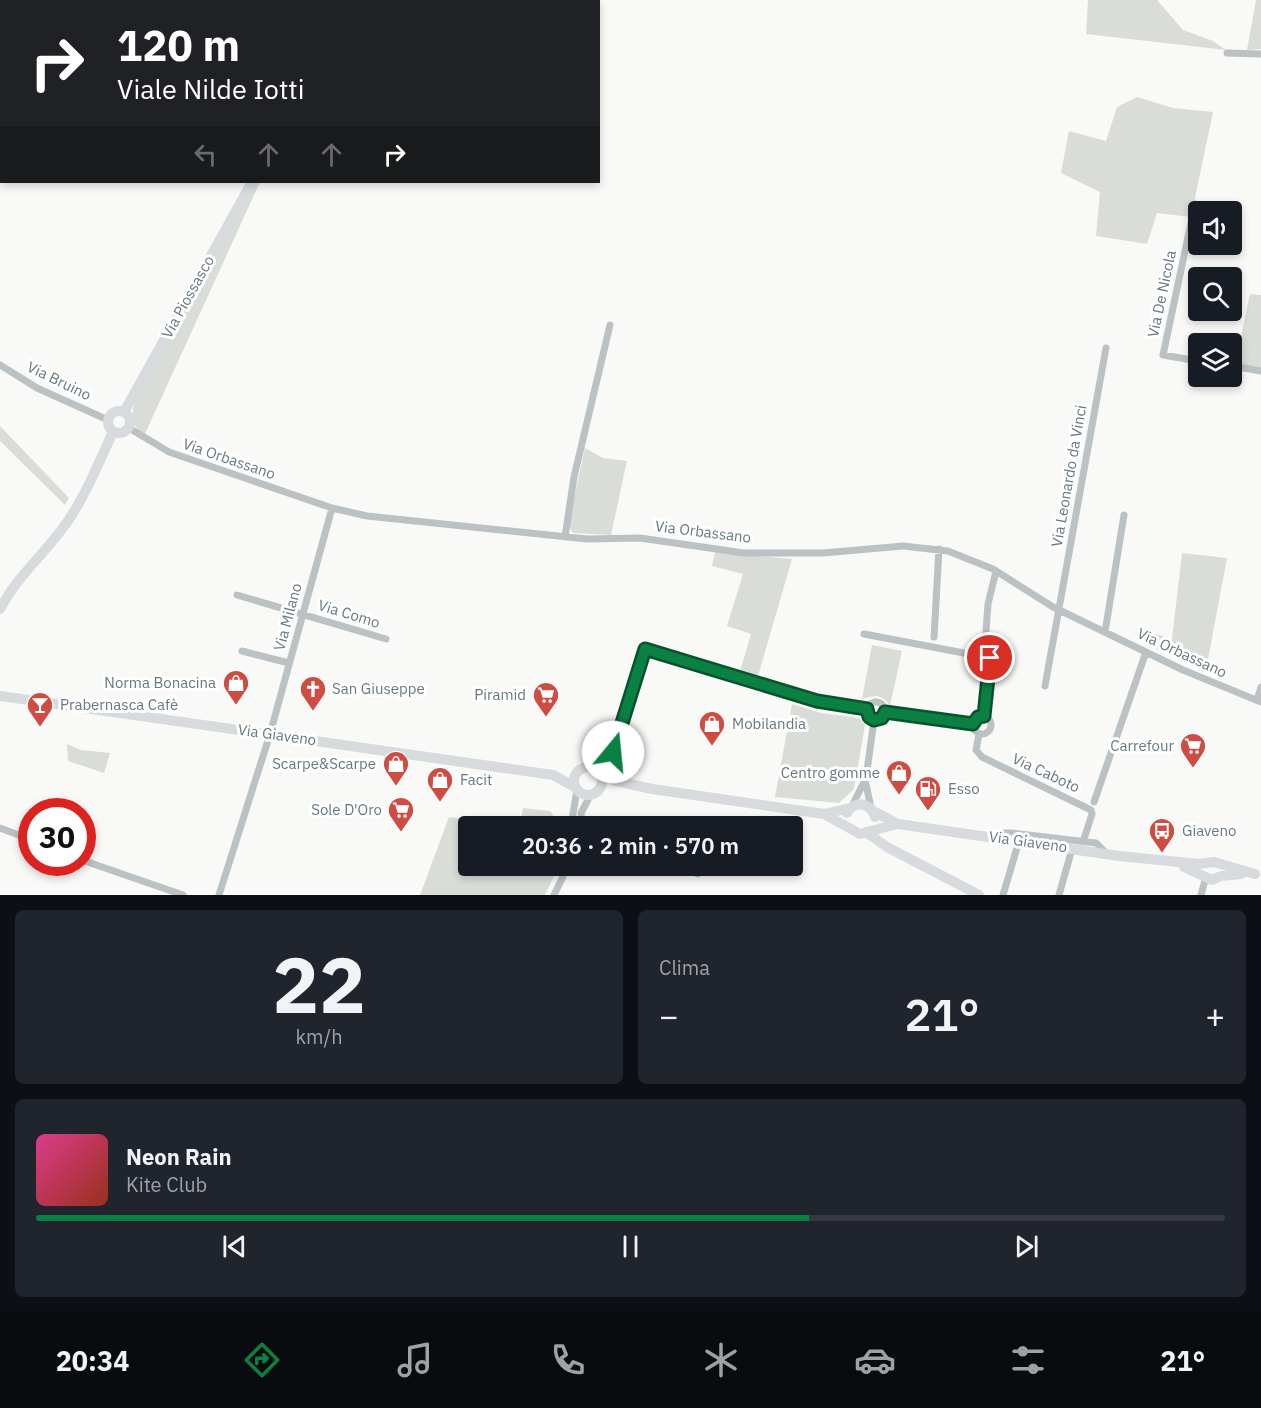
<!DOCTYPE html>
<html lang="it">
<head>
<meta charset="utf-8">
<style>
  :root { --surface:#171b24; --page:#20242c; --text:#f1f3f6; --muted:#9ea1a6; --line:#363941; --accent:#0b8043 }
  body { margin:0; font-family:"IBM Plex Sans",sans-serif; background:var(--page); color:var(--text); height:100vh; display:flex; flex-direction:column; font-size:22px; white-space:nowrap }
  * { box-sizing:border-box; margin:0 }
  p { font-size:20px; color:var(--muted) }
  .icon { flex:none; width:33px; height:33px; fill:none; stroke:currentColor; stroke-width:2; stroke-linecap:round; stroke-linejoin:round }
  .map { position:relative; height:895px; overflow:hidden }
  .sheet { display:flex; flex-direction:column; gap:15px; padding:15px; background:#0d0f14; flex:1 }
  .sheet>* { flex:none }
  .guide { position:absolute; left:0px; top:0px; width:600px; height:183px; box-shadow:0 3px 9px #0003; background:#202124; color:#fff; overflow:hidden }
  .fabs { position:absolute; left:1188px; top:201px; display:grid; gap:12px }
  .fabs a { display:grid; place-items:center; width:54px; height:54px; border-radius:6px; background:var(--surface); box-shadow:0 3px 9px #0003; font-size:30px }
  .speed { position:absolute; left:18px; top:798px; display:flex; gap:12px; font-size:30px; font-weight:700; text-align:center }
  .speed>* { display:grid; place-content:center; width:78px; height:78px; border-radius:50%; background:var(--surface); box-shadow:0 3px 9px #0003; line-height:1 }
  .speed .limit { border:9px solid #d22; background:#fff; color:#111 }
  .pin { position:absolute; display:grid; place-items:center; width:51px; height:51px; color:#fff; margin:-26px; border:3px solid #fff; border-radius:50%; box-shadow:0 2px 6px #0007 }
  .me { position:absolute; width:66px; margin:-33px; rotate:17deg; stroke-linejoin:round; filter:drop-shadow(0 0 4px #0008) }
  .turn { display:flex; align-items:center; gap:21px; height:126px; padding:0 18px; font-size:27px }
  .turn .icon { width:78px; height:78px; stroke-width:2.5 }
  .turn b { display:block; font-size:42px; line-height:51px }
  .lanes { display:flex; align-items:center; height:57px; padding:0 18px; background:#0003; justify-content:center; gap:30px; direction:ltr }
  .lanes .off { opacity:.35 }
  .big { font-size:45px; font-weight:600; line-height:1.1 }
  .sheet .widget { flex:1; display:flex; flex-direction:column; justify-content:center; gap:9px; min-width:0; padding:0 21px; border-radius:9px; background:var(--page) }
  .sheet .dial { align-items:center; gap:0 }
  .dial b { font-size:78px; line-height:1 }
  .song { display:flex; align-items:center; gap:18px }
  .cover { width:72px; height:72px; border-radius:9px; background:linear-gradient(135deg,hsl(330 70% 55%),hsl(10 70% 35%)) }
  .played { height:6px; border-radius:3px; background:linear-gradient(90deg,var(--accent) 65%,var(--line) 65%) }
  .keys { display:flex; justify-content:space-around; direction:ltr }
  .heat { display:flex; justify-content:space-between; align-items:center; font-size:33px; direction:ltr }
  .sheet .tiles { flex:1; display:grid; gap:15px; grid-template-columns:1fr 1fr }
  .widget:last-child { grid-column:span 2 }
  .trip { position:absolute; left:458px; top:816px; width:345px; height:60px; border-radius:6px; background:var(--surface); box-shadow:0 3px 9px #0003; font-weight:600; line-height:60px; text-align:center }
  .tab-bar { display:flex; height:96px; justify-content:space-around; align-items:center; background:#090b0e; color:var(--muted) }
  .tab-bar .icon { width:42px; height:42px }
  .tab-bar .selected { color:var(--accent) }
  .tab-bar b { font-size:27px; color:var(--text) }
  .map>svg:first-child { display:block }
</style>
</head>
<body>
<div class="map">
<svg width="1261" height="895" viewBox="0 0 1261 895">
  <rect width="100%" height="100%" fill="#f9f9f7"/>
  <path fill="#daddd7" d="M1088 0H1157L1183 30 1213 41 1226 50 1086 34Z
    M1256 0H1261V49L1247 50Z
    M1137 97 1173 108 1213 112 1191 217 1157 213 1147 244 1096 236 1100 192 1061 173 1069 131 1106 141 1117 107Z
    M255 182H260L144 436C131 426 131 412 136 397Z
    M1250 294 1261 295V369L1235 365Z
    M0 426 69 498 65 505 0 441Z
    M585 448 603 458 627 461 611 535 573 533 568 526Z
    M715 552 792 559 758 676 740 671 751 634 727 626 743 574 712 566Z
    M1182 553 1227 558 1206 670 1148 645 1150 632 1172 639Z
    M872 645 902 651 890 706C882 694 875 695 862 699Z
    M792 704 821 713 859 718 865 725 854 789 839 803 775 797Z
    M67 744 81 750 110 753 104 773 68 761Z
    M523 808 550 811 556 819 564 821V826H468V866H559L545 895H420L449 817 520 825Z"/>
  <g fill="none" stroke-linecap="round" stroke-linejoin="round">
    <path stroke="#bcc2c4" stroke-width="7" d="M1227 53 1261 54
      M1195 204 1163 355 1198 361
      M0 365 37 388 108 420
      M1232 366 1261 371
      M129 428 169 452 332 508 367 516 587 539 640 538 744 553H823L903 546 948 551 993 569 1053 607 1183 670 1261 702
      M565 537 574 477 610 325
      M237 595 386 639
      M1105 632 1124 515
      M864 634 990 658 984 716
      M934 637 939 549
      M985 644 988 604 996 571
      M242 651 289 663
      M1045 686 1106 348
      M1257 700 1261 687
      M867 711a9 9 0 1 1 18 0a9 9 0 1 1-18 0Z
      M885 712 973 724
      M973 725a9 9 0 1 1 18 0a9 9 0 1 1-18 0Z
      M979 734 976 750 982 757 1091 810 1092 814 1083 842
      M612 755 617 775 626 779
      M590 766 609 756
      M600 773 613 752 645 649 817 701 866 709
      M866 784 871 808
      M1094 802 1146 652
      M852 806 866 778 874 720
      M571 826 577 790
      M582 826 581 813 591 794
      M0 828 32 840
      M995 837 1004 833H1012L1096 843 1107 854
      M82 860 183 895
      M675 866 698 874
      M219 895 270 734 332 508
      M554 895 568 866
      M1003 895 1019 841
      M1059 895 1072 849
      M1201 895 1206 877"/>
    <path stroke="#d7dbdd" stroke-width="10" d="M353 2 354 0
      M108 422a11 11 0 1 1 22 0a11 11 0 1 1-22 0Z
      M124 412 252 182
      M0 609C15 580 39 559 59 533 83 503 97 466 113 432
      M0 696 553 775 575 787
      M574 781a14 14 0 1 1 28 0a14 14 0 1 1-28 0Z
      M600 773 616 781 652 789 824 814 850 808
      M873 811 898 824 1119 856 1199 864 1214 862 1255 874
      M847 813C855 800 870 802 875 817
      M824 814 860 834 897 824
      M866 832 887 847 979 895
      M1184 867 1212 880 1221 876 1241 874"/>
  </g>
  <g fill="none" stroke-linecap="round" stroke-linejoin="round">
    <g stroke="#07532c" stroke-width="15">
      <path id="route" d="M613 752 645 649 817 701 867 709 869 717 874 720 882 718 885 712 973 724 978 717 984 716 990 658"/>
    </g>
    <use href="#route" stroke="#0b8043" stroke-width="10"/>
  </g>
  <defs>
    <g id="shop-pin" transform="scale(1.35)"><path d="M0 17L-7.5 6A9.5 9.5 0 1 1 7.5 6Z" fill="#cf4c42" stroke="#fff"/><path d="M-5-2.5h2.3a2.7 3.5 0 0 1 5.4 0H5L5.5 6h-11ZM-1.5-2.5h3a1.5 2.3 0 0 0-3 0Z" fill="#fff"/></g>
    <g id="church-pin" transform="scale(1.35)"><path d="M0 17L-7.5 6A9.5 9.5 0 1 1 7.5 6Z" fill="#cf4c42" stroke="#fff"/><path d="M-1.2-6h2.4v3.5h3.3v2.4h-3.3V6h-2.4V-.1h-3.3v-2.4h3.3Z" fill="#fff"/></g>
    <g id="supermarket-pin" transform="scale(1.35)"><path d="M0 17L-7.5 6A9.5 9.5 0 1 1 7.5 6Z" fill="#cf4c42" stroke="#fff"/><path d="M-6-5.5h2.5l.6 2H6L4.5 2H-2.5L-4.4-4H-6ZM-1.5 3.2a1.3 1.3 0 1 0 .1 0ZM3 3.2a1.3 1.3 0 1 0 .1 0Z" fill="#fff"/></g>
    <g id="bar-pin" transform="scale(1.35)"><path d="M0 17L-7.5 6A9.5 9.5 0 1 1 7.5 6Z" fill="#cf4c42" stroke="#fff"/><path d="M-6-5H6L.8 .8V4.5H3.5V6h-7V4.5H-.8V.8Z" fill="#fff"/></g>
    <g id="fuel-pin" transform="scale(1.35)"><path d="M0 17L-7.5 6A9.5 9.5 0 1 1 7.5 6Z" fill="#cf4c42" stroke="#fff"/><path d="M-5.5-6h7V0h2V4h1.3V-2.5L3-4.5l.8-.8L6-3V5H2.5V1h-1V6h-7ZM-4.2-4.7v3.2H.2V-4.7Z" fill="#fff"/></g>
    <g id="bus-pin" transform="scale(1.35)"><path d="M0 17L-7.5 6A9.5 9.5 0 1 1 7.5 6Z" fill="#cf4c42" stroke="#fff"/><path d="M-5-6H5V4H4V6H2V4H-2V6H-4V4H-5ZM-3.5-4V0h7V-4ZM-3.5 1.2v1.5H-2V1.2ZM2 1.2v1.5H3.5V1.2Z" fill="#fff"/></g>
  </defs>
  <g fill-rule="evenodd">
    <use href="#shop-pin" x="236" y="683"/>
    <use href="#church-pin" x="313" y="689"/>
    <use href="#supermarket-pin" x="546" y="695"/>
    <use href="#bar-pin" x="40" y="705"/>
    <use href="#shop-pin" x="712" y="724"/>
    <use href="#supermarket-pin" x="1193" y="746"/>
    <use href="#shop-pin" x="396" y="764"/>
    <use href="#shop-pin" x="899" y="773"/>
    <use href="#shop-pin" x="440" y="780"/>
    <use href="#fuel-pin" x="928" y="789"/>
    <use href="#supermarket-pin" x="401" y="810"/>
    <use href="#bus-pin" x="1162" y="831"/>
  </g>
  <g text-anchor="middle" stroke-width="6" stroke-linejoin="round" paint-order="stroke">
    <g font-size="15" fill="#67787e" stroke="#fff">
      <text transform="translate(1162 294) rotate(-78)" y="5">Via De Nicola</text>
      <text transform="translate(188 297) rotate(-61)" y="5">Via Piossasco</text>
      <text transform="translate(59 381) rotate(26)" y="5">Via Bruino</text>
      <text transform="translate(229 459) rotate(19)" y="5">Via Orbassano</text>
      <text transform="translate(1069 476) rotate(-80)" y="5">Via Leonardo da Vinci</text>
      <text transform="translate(703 532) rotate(7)" y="5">Via Orbassano</text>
      <text transform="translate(349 614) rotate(17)" y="5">Via Como</text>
      <text transform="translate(288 617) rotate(-75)" y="5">Via Milano</text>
      <text transform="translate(1182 653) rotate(25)" y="5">Via Orbassano</text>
      <text transform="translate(277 735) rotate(8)" y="5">Via Giaveno</text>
      <text transform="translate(1046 773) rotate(25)" y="5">Via Caboto</text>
      <text transform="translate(1028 842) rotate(8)" y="5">Via Giaveno</text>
    </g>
    <g font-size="15" fill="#67787e" stroke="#fff" text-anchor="end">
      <text x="216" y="688">Norma Bonacina</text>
      <text x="332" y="694" text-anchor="start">San Giuseppe</text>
      <text x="526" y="700">Piramid</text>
      <text x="60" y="710" text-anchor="start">Prabernasca Cafè</text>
      <text x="732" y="729" text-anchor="start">Mobilandia</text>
      <text x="1174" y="751">Carrefour</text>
      <text x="376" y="769">Scarpe&amp;Scarpe</text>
      <text x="880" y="778">Centro gomme</text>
      <text x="460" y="785" text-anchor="start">Facit</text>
      <text x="948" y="794" text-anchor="start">Esso</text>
      <text x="382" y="815">Sole D'Oro</text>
      <text x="1182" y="836" text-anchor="start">Giaveno</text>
    </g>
  </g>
</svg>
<div class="fabs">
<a><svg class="icon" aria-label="sound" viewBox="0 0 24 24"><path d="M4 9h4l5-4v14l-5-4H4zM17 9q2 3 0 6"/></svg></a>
<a><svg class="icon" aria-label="search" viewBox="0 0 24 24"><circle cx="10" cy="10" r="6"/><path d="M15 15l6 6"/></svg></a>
<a><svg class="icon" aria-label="layers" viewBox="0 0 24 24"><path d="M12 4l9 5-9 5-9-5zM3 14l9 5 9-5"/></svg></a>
</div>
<div class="speed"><div class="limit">30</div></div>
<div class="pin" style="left:990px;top:658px;background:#d93025"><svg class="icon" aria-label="arrive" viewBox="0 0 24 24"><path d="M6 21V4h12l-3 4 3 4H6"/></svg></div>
<svg class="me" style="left:613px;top:752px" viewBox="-20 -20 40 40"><circle r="19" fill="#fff"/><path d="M0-13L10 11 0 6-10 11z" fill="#0b8043"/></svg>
<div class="trip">20:36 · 2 min · 570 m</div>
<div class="guide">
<div class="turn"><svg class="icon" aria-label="right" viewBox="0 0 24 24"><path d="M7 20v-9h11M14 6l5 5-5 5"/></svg><div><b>120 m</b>Viale Nilde Iotti</div></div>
<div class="lanes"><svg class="icon off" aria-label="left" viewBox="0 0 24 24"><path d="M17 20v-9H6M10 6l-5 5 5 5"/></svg><svg class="icon off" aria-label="ahead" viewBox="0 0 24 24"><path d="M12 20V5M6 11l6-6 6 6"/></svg><svg class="icon off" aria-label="ahead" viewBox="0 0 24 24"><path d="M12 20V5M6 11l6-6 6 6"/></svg><svg class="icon" aria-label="right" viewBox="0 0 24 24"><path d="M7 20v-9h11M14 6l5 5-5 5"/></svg></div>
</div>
</div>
<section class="sheet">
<div class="tiles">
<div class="widget dial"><b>22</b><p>km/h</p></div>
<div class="widget"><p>Clima</p>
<div class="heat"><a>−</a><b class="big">21°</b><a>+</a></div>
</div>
<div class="widget">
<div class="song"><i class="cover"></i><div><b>Neon Rain</b><p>Kite Club</p></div></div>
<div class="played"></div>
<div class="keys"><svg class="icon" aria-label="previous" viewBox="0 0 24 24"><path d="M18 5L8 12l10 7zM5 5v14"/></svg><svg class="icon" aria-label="pause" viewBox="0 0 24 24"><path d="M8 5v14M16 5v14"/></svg><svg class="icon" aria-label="next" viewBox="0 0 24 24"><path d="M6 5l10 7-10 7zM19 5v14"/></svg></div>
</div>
</div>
</section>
<nav class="tab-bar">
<b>20:34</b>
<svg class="icon selected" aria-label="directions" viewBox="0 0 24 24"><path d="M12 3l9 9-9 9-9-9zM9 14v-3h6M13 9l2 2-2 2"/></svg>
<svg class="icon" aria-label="music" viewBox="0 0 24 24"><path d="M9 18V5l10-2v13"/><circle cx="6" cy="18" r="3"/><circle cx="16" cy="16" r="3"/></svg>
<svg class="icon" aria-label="phone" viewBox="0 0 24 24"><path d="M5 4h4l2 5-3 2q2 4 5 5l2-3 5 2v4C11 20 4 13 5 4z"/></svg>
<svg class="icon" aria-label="climate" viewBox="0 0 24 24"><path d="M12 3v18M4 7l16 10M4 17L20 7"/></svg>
<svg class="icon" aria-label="car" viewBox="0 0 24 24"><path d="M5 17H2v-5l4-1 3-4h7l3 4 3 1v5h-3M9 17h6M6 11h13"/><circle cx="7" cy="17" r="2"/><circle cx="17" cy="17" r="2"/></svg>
<svg class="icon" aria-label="filters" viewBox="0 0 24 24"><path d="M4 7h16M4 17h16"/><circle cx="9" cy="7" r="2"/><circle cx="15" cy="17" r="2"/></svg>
<b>21°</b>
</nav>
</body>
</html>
